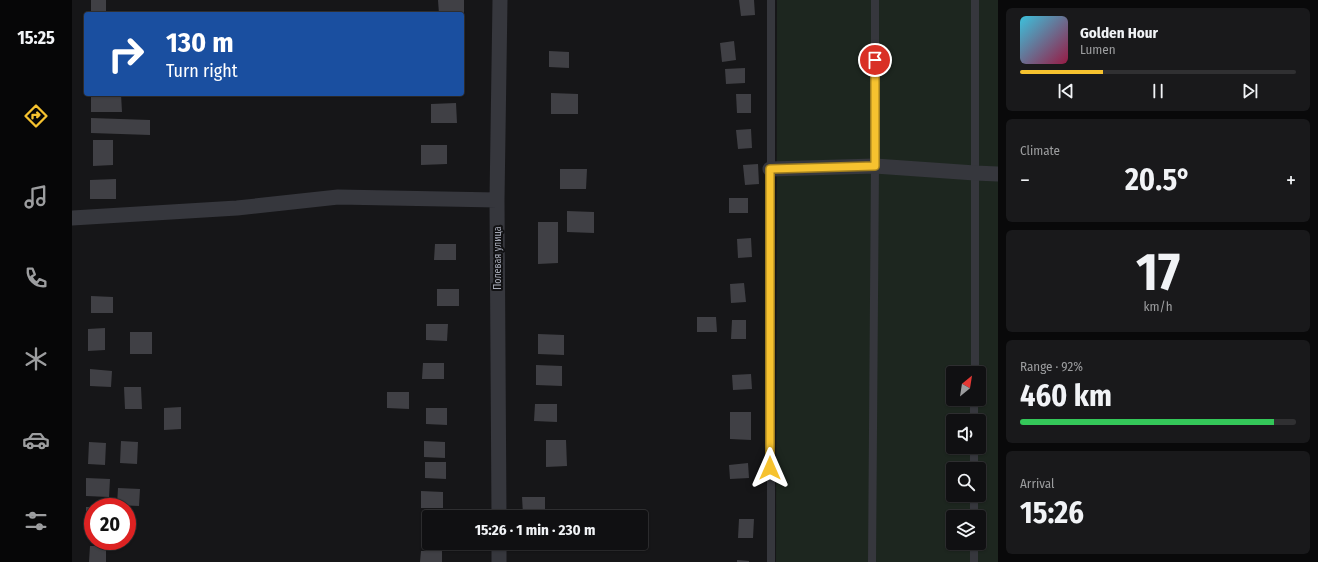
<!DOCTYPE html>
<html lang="en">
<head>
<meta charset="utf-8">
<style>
  :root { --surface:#101012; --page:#19191b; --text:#f1f3f6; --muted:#9c9d9f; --line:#303032; --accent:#f6c22f }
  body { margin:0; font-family:"Fira Sans Condensed",sans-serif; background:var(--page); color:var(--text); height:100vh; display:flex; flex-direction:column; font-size:15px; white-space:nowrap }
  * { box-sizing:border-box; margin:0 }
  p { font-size:13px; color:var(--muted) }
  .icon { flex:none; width:22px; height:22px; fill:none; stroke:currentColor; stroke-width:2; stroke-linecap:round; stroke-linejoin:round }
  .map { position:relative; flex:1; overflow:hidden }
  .panel { display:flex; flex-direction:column; gap:8px; padding:8px; background:#09090a; width:320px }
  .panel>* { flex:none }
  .hud { position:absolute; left:12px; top:12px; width:380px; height:84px; border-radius:4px; box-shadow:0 1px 3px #0004,0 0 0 1px var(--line); background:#1a4fa0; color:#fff; overflow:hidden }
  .needle { width:26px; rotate:30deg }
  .tools { position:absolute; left:874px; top:366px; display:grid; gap:8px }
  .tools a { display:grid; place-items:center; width:40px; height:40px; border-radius:4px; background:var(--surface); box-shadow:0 1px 3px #0004,0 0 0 1px var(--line); font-size:20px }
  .speed { position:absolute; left:12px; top:498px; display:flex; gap:8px; font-size:20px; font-weight:700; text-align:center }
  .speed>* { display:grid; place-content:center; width:52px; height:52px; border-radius:50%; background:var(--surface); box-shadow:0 1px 3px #0004,0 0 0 1px var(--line); line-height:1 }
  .speed .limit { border:6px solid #d22; background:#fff; color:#111 }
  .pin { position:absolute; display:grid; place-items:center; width:34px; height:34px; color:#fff; margin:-17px; border:2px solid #fff; border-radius:50%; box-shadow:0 1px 4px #0007 }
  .me { position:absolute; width:44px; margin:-22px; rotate:0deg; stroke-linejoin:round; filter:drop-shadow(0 0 3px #0008) }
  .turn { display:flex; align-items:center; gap:14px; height:84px; padding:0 16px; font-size:18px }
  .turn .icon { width:52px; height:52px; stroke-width:2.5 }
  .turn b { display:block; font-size:28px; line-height:34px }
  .big { font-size:30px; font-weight:700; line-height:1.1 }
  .panel .tile { flex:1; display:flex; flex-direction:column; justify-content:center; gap:6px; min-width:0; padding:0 14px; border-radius:6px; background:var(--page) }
  .panel .dial { align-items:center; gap:0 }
  .dial b { font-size:52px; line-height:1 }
  .song { display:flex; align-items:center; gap:12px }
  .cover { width:48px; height:48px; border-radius:6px; background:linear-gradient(135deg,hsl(190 70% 55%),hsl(340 70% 35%)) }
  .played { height:4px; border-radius:2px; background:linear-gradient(90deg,var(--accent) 30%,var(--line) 30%) }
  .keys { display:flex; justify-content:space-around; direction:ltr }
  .heat { display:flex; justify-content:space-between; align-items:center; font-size:22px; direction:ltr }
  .charge { height:6px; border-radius:3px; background:linear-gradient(90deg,#34c759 92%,var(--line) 0) }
  .trip { position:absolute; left:350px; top:510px; width:226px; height:40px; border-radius:4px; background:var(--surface); box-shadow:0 1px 3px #0004,0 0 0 1px var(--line); font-weight:700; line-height:40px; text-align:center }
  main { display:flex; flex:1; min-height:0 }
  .tab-bar { display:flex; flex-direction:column; width:72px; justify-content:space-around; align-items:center; background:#060607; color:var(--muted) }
  .tab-bar .icon { width:28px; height:28px }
  .tab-bar .active { color:var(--accent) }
  .tab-bar b { font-size:18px; color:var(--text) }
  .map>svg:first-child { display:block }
</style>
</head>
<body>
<main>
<nav class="tab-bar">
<b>15:25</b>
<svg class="icon active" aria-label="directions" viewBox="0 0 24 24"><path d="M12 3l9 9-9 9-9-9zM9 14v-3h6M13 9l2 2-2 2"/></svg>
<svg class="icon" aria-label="music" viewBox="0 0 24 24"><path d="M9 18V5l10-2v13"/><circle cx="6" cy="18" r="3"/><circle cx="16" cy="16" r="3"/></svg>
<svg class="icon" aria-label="phone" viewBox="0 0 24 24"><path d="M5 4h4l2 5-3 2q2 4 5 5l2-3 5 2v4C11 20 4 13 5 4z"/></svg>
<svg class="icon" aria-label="climate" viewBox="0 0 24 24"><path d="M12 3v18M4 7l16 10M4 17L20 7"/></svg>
<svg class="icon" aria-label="car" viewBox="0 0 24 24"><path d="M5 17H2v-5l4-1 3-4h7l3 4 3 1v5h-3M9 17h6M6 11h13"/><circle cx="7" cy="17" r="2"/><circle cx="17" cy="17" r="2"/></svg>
<svg class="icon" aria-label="filters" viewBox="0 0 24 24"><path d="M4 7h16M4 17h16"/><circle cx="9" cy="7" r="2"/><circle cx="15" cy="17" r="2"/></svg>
</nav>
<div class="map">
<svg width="926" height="562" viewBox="0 0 926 562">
  <rect width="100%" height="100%" fill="#161618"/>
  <path fill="#1d261f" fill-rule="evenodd" d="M705 0H926V562H704ZM881 373H907V399H881ZM881 421H907V447H881ZM881 469H907V495H881ZM881 517H907V543H881Z"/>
  <path fill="#404045" d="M19 0H34V14H19Z
    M366 0H392V14H367Z
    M667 0H682L683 15 669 16Z
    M662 41 664 60 650 62 648 43Z
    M477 51 497 52V68L477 67Z
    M673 68V83L654 84 653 69Z
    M479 93 506 94V114H479Z
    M19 94H49L50 112H19Z
    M664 94H679V113H665Z
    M384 103 385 123H359V104Z
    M19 118 78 120V135L19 133Z
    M679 129 680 148 666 149 664 130Z
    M21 140H41V165L21 166Z
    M349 145H375V164L349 165Z
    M686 164 687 184 673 185 671 165Z
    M488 169H515L514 189H488Z
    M44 179V199H18V180Z
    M657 198H676V213H657Z
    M495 211 522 212V233L495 232Z
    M466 222H486V263L466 264Z
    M679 238 680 257 666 258 665 239Z
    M363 244H384V260H362Z
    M672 283 674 302 659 303 658 284Z
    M365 289H387V306H365Z
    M19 296 41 297V313H19Z
    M625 317H644L645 332H625Z
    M660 320H674V339H659Z
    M354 324H376L375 341 354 340Z
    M33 328V350L16 351V329Z
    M58 332H80V354H58Z
    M466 334 492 335V355L466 354Z
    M351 363H372V379H350Z
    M464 365 490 366V386L464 385Z
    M18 369 40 371 39 387 18 386Z
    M679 374 680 389 661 390 660 375Z
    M52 387H69L70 409H53Z
    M315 392H337V409L315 408Z
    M463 404H485V422L462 421Z
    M109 407V429L92 430V408Z
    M354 408H375V425L354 424Z
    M658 412H679V440L658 439Z
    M474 440H494L495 466 474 467Z
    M49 441 66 442 65 464 48 463Z
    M352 441 373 442V458L352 457Z
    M17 442 34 443 33 465 16 464Z
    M353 462H374V479L353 478Z
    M676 463 677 478 658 479 657 465Z
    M14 478 38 479 37 497 14 496Z
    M46 488 68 489 67 506 45 505Z
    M349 491 371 492V508H349Z
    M450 497H473V514H451Z
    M14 507H21V526H14Z
    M667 519H682L681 538H666Z
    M18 546H34V562H17Z
    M349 551H370V562H348Z
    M665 560 677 561V562H665Z"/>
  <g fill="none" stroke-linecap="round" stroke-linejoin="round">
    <path stroke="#36373d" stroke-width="8" d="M903 373V0
      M902 421V399
      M902 469V447
      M902 517V495
      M699 562V0
      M800 562 803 166V0
      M902 562V543"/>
    <path stroke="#36373d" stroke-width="15" d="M698 169 803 166 903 173 926 174
      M0 218 165 208 266 197 425 200
      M427 517 425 200 428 0
      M427 543V562"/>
  </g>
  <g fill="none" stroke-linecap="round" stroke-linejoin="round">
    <g stroke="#a07e1f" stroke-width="10">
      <path id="route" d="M698 468V169L803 166V60"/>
    </g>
    <use href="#route" stroke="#f6c22f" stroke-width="7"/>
  </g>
  <g text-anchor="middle" stroke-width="4" stroke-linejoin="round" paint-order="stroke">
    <g font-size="10" fill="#a7abb8" stroke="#111113">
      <text transform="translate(425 258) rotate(-90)" y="4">Полевая улица</text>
    </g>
  </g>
</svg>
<div class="tools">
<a><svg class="needle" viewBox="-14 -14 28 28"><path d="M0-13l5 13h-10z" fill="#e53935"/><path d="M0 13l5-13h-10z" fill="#9c9d9f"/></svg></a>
<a><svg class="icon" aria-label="sound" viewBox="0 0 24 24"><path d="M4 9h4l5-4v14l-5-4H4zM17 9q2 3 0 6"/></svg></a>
<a><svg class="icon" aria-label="search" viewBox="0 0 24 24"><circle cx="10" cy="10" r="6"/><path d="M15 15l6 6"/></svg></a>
<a><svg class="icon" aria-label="layers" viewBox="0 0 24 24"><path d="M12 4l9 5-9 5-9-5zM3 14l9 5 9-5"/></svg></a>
</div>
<div class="speed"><div class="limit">20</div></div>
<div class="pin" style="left:803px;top:60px;background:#d93025"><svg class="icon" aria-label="arrive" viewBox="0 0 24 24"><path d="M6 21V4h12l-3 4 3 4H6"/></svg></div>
<svg class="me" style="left:698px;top:468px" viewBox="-20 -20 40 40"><path d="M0-17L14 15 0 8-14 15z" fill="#f6c22f" stroke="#fff" stroke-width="4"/></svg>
<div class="trip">15:26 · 1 min · 230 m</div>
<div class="hud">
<div class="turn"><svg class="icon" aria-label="right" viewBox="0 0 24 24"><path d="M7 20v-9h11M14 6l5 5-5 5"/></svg><div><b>130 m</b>Turn right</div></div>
</div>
</div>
<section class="panel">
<div class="tile">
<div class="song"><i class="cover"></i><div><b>Golden Hour</b><p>Lumen</p></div></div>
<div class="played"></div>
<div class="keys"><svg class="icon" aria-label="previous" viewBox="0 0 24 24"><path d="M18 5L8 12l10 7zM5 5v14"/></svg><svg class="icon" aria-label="pause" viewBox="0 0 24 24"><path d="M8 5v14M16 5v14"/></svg><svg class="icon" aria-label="next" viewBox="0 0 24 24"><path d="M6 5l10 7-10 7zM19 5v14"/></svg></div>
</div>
<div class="tile"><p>Climate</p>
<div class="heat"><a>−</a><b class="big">20.5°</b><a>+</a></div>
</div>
<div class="tile dial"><b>17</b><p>km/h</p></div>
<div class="tile"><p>Range · 92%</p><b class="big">460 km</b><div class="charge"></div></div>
<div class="tile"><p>Arrival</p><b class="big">15:26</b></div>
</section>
</main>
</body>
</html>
